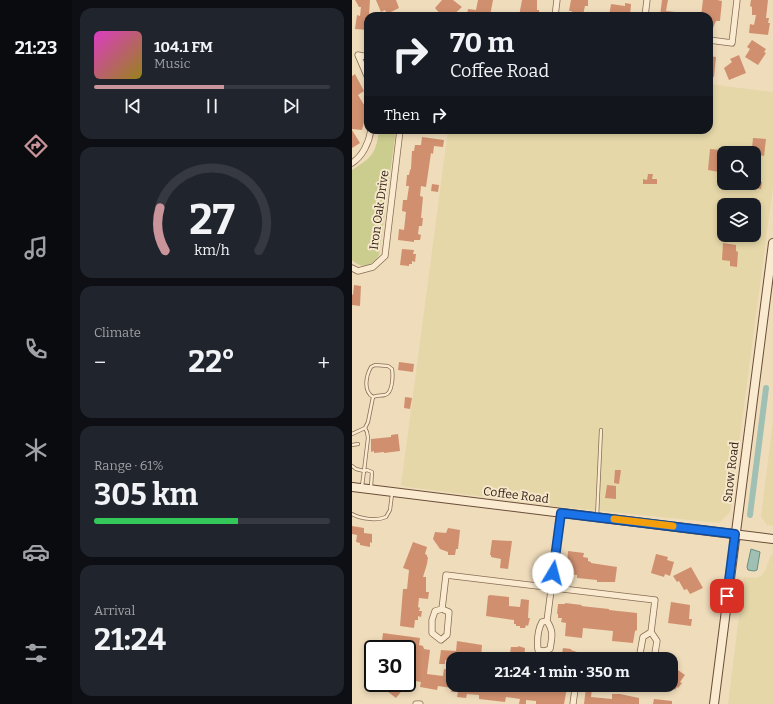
<!DOCTYPE html>
<html lang="en">
<head>
<meta charset="utf-8">
<style>
  :root { --surface:#171b24; --page:#20242c; --text:#f1f3f6; --muted:#9ea1a6; --line:#363941; --accent:#c9959b }
  body { margin:0; font-family:Bitter,serif; background:var(--page); color:var(--text); height:100vh; display:flex; flex-direction:column; font-size:15px; white-space:nowrap }
  * { box-sizing:border-box; margin:0 }
  p { font-size:13px; color:var(--muted) }
  .icon { flex:none; width:22px; height:22px; fill:none; stroke:currentColor; stroke-width:2; stroke-linecap:round; stroke-linejoin:round }
  .map { position:relative; flex:1; overflow:hidden }
  .details { display:flex; flex-direction:column; gap:8px; padding:8px; background:#0d0f14; width:280px }
  .details>* { flex:none }
  .guide { position:absolute; left:12px; top:12px; width:349px; height:122px; border-radius:12px; box-shadow:0 2px 6px #0003; background:#171b24; color:var(--text); overflow:hidden }
  .buttons { position:absolute; left:365px; top:146px; display:grid; gap:8px }
  .buttons a { display:grid; place-items:center; width:44px; height:44px; border-radius:8px; background:var(--surface); box-shadow:0 2px 6px #0003; font-size:20px }
  .speed { position:absolute; left:12px; top:640px; display:flex; gap:8px; font-size:20px; font-weight:700; text-align:center }
  .speed>* { display:grid; place-content:center; width:52px; height:52px; border-radius:50%; background:var(--surface); box-shadow:0 2px 6px #0003; line-height:1 }
  .speed .limit { border:2px solid #111; border-radius:6px; background:#fff; color:#111 }
  .pin { position:absolute; display:grid; place-items:center; width:34px; height:34px; color:#fff; margin:-17px; border-radius:8px; box-shadow:0 2px 6px #0006 }
  .me { position:absolute; width:44px; margin:-22px; rotate:8deg; stroke-linejoin:round; filter:drop-shadow(0 0 3px #0008) }
  .turn { display:flex; align-items:center; gap:14px; height:84px; padding:0 20px; font-size:18px }
  .turn .icon { width:52px; height:52px; stroke-width:2.5 }
  .turn b { display:block; font-size:28px; line-height:34px }
  .then { display:flex; align-items:center; height:38px; padding:0 20px; background:#0003; gap:8px; font-size:15px }
  .big { font-size:30px; font-weight:700; line-height:1.1 }
  .details .widget { flex:1; display:flex; flex-direction:column; justify-content:center; gap:6px; min-width:0; padding:0 14px; border-radius:12px; background:var(--page) }
  .details .dial { align-items:center; gap:0 }
  .dial svg { height:104px; overflow:visible; fill:none; stroke:var(--line); stroke-width:7; stroke-linecap:round; text-anchor:middle }
  .dial text { fill:var(--text); stroke:none }
  .song { display:flex; align-items:center; gap:12px }
  .cover { width:48px; height:48px; border-radius:6px; background:linear-gradient(135deg,hsl(310 70% 55%),hsl(50 70% 35%)) }
  .played { height:4px; border-radius:2px; background:linear-gradient(90deg,var(--accent) 55%,var(--line) 55%) }
  .keys { display:flex; justify-content:space-around; direction:ltr }
  .heat { display:flex; justify-content:space-between; align-items:center; font-size:22px; direction:ltr }
  .charge { height:6px; border-radius:3px; background:linear-gradient(90deg,#34c759 61%,var(--line) 0) }
  .trip { position:absolute; left:94px; top:652px; width:232px; height:40px; border-radius:12px; background:var(--surface); box-shadow:0 2px 6px #0003; font-weight:700; line-height:40px; text-align:center }
  main { display:flex; flex:1; min-height:0 }
  .dock { display:flex; flex-direction:column; width:72px; justify-content:space-around; align-items:center; background:#090b0e; color:var(--muted) }
  .dock .icon { width:28px; height:28px }
  .dock .active { color:var(--accent) }
  .dock b { font-size:18px; color:var(--text) }
  .map>svg:first-child { display:block }
</style>
</head>
<body>
<main>
<nav class="dock">
<b>21:23</b>
<svg class="icon active" aria-label="directions" viewBox="0 0 24 24"><path d="M12 3l9 9-9 9-9-9zM9 14v-3h6M13 9l2 2-2 2"/></svg>
<svg class="icon" aria-label="music" viewBox="0 0 24 24"><path d="M9 18V5l10-2v13"/><circle cx="6" cy="18" r="3"/><circle cx="16" cy="16" r="3"/></svg>
<svg class="icon" aria-label="phone" viewBox="0 0 24 24"><path d="M5 4h4l2 5-3 2q2 4 5 5l2-3 5 2v4C11 20 4 13 5 4z"/></svg>
<svg class="icon" aria-label="climate" viewBox="0 0 24 24"><path d="M12 3v18M4 7l16 10M4 17L20 7"/></svg>
<svg class="icon" aria-label="car" viewBox="0 0 24 24"><path d="M5 17H2v-5l4-1 3-4h7l3 4 3 1v5h-3M9 17h6M6 11h13"/><circle cx="7" cy="17" r="2"/><circle cx="17" cy="17" r="2"/></svg>
<svg class="icon" aria-label="filters" viewBox="0 0 24 24"><path d="M4 7h16M4 17h16"/><circle cx="9" cy="7" r="2"/><circle cx="15" cy="17" r="2"/></svg>
</nav>
<section class="details">
<div class="widget">
<div class="song"><i class="cover"></i><div><b>104.1 FM</b><p>Music</p></div></div>
<div class="played"></div>
<div class="keys"><svg class="icon" aria-label="previous" viewBox="0 0 24 24"><path d="M18 5L8 12l10 7zM5 5v14"/></svg><svg class="icon" aria-label="pause" viewBox="0 0 24 24"><path d="M8 5v14M16 5v14"/></svg><svg class="icon" aria-label="next" viewBox="0 0 24 24"><path d="M6 5l10 7-10 7zM19 5v14"/></svg></div>
</div>
<div class="widget dial"><svg viewBox="0 0 100 80">
<path d="M14 69A42 42 0 1 1 86 69"/>
<path d="M14 69A42 42 0 0 1 10 36" stroke="#c9959b"/>
<text x="50" y="56" font-size="32" font-weight="700">27</text>
<text x="50" y="72" font-size="11">km/h</text>
</svg></div>
<div class="widget"><p>Climate</p>
<div class="heat"><a>−</a><b class="big">22°</b><a>+</a></div>
</div>
<div class="widget"><p>Range · 61%</p><b class="big">305 km</b><div class="charge"></div></div>
<div class="widget"><p>Arrival</p><b class="big">21:24</b></div>
</section>
<div class="map">
<svg width="421" height="704" viewBox="0 0 421 704">
  <rect width="100%" height="100%" fill="#efdcbb"/>
  <path fill="#e5d7a8" fill-rule="evenodd" d="M357 84 421 92V186L378 512 367 523 201 506 49 486 96 130H357ZM372 153H402V183H372ZM372 205H402V235H372Z
    M421 421V526L415 525 409 517Z
    M419 555H421V704H376L392 577 405 578 409 576 413 571Z"/>
  <path fill="#cbcd8f" d="M27 130H44L27 255C21 266 10 270 0 260V170C20 157 24 154 27 130Z"/>
  <path fill="#a0c0b4" stroke="#678e81" d="M399 549 408 552 405 570 402 571 396 570 395 567Z"/>
  <g fill="none" stroke-linecap="round" stroke-linejoin="round">
    <path stroke="#a0c0b4" stroke-width="6" d="M398 515 414 388"/>
  </g>
  <path fill="#d0906f" d="M3 0H18L16 30 3 29 5 15 8 16 9 7H7Z
    M24 0H44L47 8 35 14 33 10 29 12Z
    M90 0H101L110 7 100 16H90L83 8Z
    M126 0H141L138 16 115 15 116 9 124 10Z
    M170 0H185V10H187V16H167Z
    M219 0H236V6H233L231 15 219 13 220 11H217Z
    M310 0H316L314 11 334 13V16H308Z
    M351 0H365L370 1 368 21H364L361 28H357V16H349Z
    M399 0H416L414 18H417L416 23H418L416 35 397 33 398 24 402 25 404 15H400V7L398 6Z
    M273 3 279 4 278 16H257L259 4 273 6Z
    M400 40 414 49 412 52 414 53 406 65 393 57 398 49 395 47Z
    M387 55 394 73 377 80 372 68 380 62 378 59Z
    M358 56 364 57 362 77 357 76Z
    M3 74 12 91 6 95 14 108 12 122 10 130 0 129V76Z
    M0 130 8 143 0 148Z
    M70 137 92 140 91 147 82 146 81 154 79 153 74 187 69 186 68 196 71 197 69 218H71L70 226H67L66 234 69 235 68 240H62V242L46 240 47 229 52 230 54 212 50 211 51 200H55L57 186H54L55 175H57L58 170 59 169 60 151H62L63 145H69Z
    M401 138 414 139 412 156 397 153V148H400Z
    M358 149 370 150 367 172 356 170Z
    M367 172H371L370 184H366Z
    M296 174H301L300 179H305V184H291V179L295 180Z
    M402 181 410 182 409 189 396 187 397 183H402Z
    M80 184 87 185 86 192 79 191Z
    M371 243 384 245V251L386 252 385 267 378 266V261L370 260Z
    M50 249 62 250 61 254H64L63 262 60 261V264H57V266L48 265Z
    M2 285 9 286 8 306 0 305V294L1 295Z
    M47 362 62 364 61 372 46 370Z
    M53 397 60 398 58 409 52 408Z
    M46 434 48 451 32 453V452L22 453V451L19 452V439L39 437V435Z
    M263 470H269L267 484 262 483Z
    M255 485 264 486V499L253 498Z
    M0 526 12 528V533L20 534V543L18 542V547L8 545V543L4 542 5 535 0 534Z
    M96 528 108 530 106 549H104L103 555H96V552L88 549 81 539 83 532 94 533Z
    M140 540 160 541 156 569 148 568 149 559 139 557V555H138Z
    M61 542 75 547 73 554 75 555V557H76L75 564 71 577H74V592H77L76 599 67 598 66 607 68 608 67 611H70L69 617 66 616V620H63L62 628 48 626 51 589H55L57 570 51 568Z
    M216 551 232 553 231 557 236 558V561L239 562V563L265 567 263 582H245V580L225 578V575L219 574 220 567H218V565L215 564Z
    M304 554 316 557 315 560 322 562 318 576 313 574 312 577 299 573Z
    M339 567 351 588 338 594 335 589 332 590 327 581 325 582 321 576Z
    M138 595 157 597V606L168 607 169 599 177 600 176 618H178L176 626 174 625 173 628H168V626H164V624H162V620L134 616 136 596Z
    M319 602 338 605 337 619H340L339 626 316 623Z
    M213 603 230 605 229 606 257 609V610L285 613V630L283 631 281 643 260 641 261 631 231 628 230 638 213 636 214 623 209 622 210 618H206V614H205L206 604H213Z
    M31 633 68 638 67 645 71 646 72 649 78 650 75 674 91 676 92 669 99 670V682L101 683V685H137L150 687 151 685H166V686L176 687 187 688V689L206 690 207 687 215 688 212 704H184V701L174 700V704H167L168 699 154 697 153 702 127 699V695L115 694 114 698 105 697 106 692H99L100 688 86 686 85 690 68 687 69 682 58 680 60 660H55V649H53V644L30 641Z
    M105 641 130 645 129 659 96 658 95 661 93 660V664H87L89 650 104 651Z
    M166 646 173 648 172 659H157L159 647H166Z
    M211 648 219 649V650L225 652 224 659H209Z
    M319 665 333 675 328 682 330 683 326 688 325 687 323 690 319 687Z
    M35 683H56L44 698 31 688Z
    M234 688 240 689 239 697 260 699V694H268L287 698V704H232Z
    M302 699 320 701V704H301Z"/>
  <g fill="none" stroke-linecap="round" stroke-linejoin="round">
    <g stroke="#876c55" stroke-width="4">
      <path id="lane" d="M23 365 36 366 40 369C41 375 41 393 33 395 29 396 25 395 21 397 11 391 14 376 19 367Z
        M0 434 13 428 16 422 21 397
        M0 445 6 444
        M0 466 4 469 12 471 16 438 15 432 13 428
        M10 486 12 471 15 470 20 472 19 487
        M0 514C9 519 25 521 34 517L38 510 40 494
        M245 517 249 430"/>
    </g>
    <g stroke="#876c55" stroke-width="7">
      <path id="street" d="M203 16 205 0
        M293 16 295 0
        M357 40 380 43 385 0
        M16 57 6 55 16 78
        M0 163C11 156 17 142 19 130
        M0 268 6 271 21 267 33 256 48 130
        M90 609 83 611 80 620V633L89 640 95 635 97 612 90 609 94 575 303 600 299 632 305 641 302 659
        M195 621 190 622C185 631 185 640 186 650L192 651 198 649C200 637 202 632 195 621L209 513
        M287 659 291 637 299 632
        M64 704H68
        M221 704 223 689"/>
    </g>
    <g stroke="#694d38" stroke-width="10">
      <path id="secondary" d="M0 487 421 539
        M362 704 421 243"/>
    </g>
    <use href="#lane" stroke="#faeacf" stroke-width="2.5"/>
    <use href="#street" stroke="#faeacf" stroke-width="5.5"/>
    <use href="#secondary" stroke="#faeacf" stroke-width="8"/>
  </g>
  <g fill="none" stroke-linecap="round" stroke-linejoin="round">
    <g stroke="#114b97" stroke-width="10">
      <path id="route" d="M201 573 209 513 383 534 375 596"/>
    </g>
    <use href="#route" stroke="#1a73e8" stroke-width="7"/>
    <path stroke="#f59e0b" stroke-width="7" d="M262 519 321 526"/>
  </g>
  <g text-anchor="middle" stroke-width="4" stroke-linejoin="round" paint-order="stroke">
    <g font-size="12" fill="#35251a" stroke="#f7e7cb">
      <text transform="translate(27 210) rotate(-82)" y="4">Iron Oak Drive</text>
      <text transform="translate(379 472) rotate(-83)" y="4">Snow Road</text>
      <text transform="translate(164 495) rotate(7)" y="4">Coffee Road</text>
    </g>
  </g>
</svg>
<div class="buttons">
<a><svg class="icon" aria-label="search" viewBox="0 0 24 24"><circle cx="10" cy="10" r="6"/><path d="M15 15l6 6"/></svg></a>
<a><svg class="icon" aria-label="layers" viewBox="0 0 24 24"><path d="M12 4l9 5-9 5-9-5zM3 14l9 5 9-5"/></svg></a>
</div>
<div class="speed"><div class="limit">30</div></div>
<div class="pin" style="left:375px;top:596px;background:#d93025"><svg class="icon" aria-label="arrive" viewBox="0 0 24 24"><path d="M6 21V4h12l-3 4 3 4H6"/></svg></div>
<svg class="me" style="left:201px;top:573px" viewBox="-20 -20 40 40"><circle r="19" fill="#fff"/><path d="M0-13L10 11 0 6-10 11z" fill="#1a73e8"/></svg>
<div class="trip">21:24 · 1 min · 350 m</div>
<div class="guide">
<div class="turn"><svg class="icon" aria-label="right" viewBox="0 0 24 24"><path d="M7 20v-9h11M14 6l5 5-5 5"/></svg><div><b>70 m</b>Coffee Road</div></div>
<div class="then">Then<svg class="icon" aria-label="right" viewBox="0 0 24 24"><path d="M7 20v-9h11M14 6l5 5-5 5"/></svg></div>
</div>
</div>
</main>
</body>
</html>
